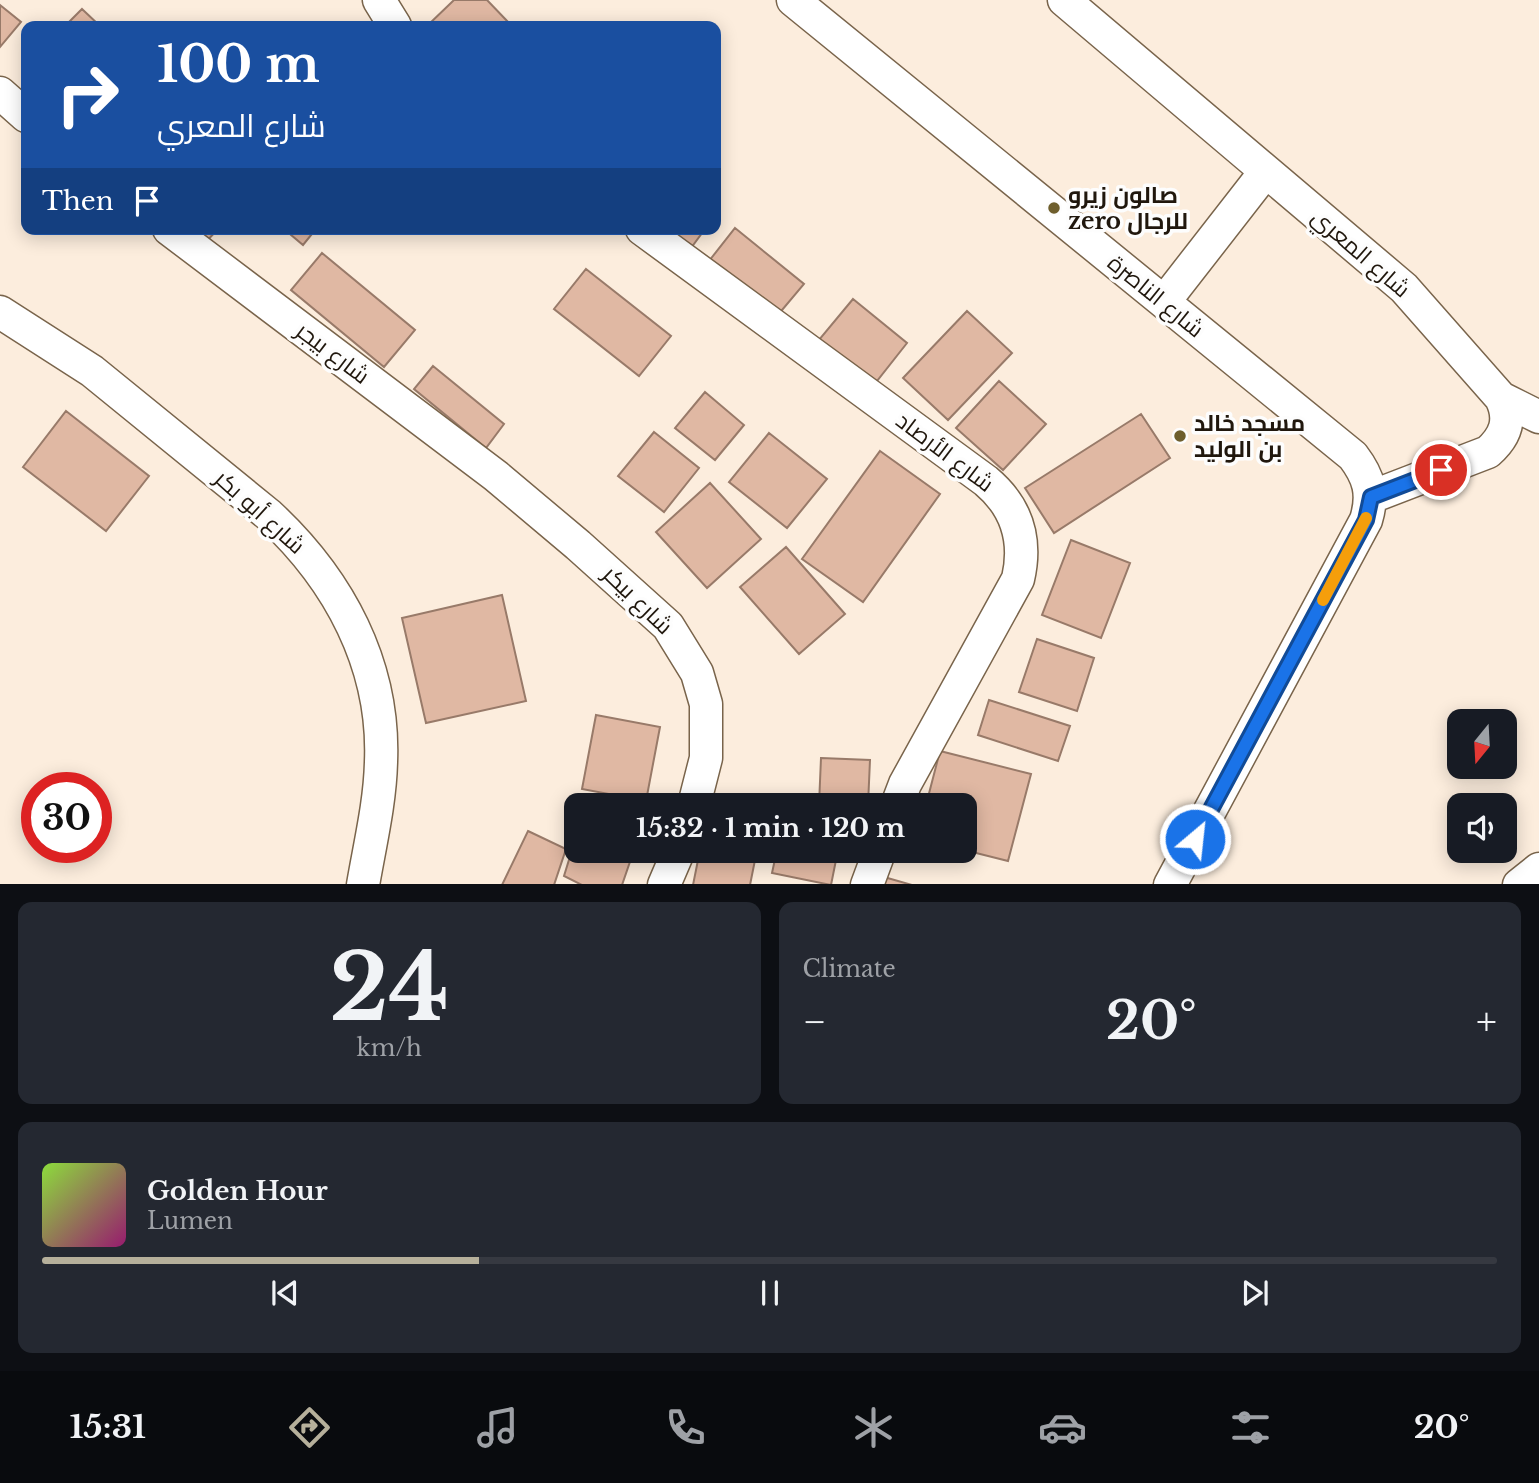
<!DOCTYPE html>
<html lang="en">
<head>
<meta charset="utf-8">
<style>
  :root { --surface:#171b24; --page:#242831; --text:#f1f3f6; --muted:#9ea1a6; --line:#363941; --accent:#b6b09b }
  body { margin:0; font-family:"Libre Baskerville",Cairo,serif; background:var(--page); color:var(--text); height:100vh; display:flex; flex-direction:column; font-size:26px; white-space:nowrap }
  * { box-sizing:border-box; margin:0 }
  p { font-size:23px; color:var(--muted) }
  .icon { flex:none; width:38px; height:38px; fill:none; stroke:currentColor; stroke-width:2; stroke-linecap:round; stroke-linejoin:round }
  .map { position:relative; height:884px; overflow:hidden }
  .details { display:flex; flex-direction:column; gap:18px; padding:18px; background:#0d0f14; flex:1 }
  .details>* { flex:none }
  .hud { position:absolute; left:21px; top:21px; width:700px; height:214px; border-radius:14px; box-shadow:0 4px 18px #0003; background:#1a4fa0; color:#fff; overflow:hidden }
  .needle { width:46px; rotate:198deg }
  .fabs { position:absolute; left:1447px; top:709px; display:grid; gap:14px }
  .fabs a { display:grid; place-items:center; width:70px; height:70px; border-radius:14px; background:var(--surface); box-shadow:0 4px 18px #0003; font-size:35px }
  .speed { position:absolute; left:21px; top:772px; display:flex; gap:14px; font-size:35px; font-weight:700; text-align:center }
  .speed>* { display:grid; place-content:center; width:91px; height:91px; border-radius:50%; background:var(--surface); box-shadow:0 4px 18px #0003; line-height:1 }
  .speed .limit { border:10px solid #d22; background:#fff; color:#111 }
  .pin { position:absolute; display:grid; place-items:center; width:60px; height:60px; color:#fff; margin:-30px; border:4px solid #fff; border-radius:50%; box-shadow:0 2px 7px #0007 }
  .me { position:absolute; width:77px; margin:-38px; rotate:28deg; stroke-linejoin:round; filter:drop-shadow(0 0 5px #0008) }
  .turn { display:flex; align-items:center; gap:24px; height:147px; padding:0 21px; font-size:32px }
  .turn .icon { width:91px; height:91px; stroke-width:2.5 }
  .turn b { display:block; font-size:49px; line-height:60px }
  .then { display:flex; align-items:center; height:66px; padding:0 21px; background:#0003; gap:14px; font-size:26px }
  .big { font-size:52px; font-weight:800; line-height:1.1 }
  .details .card { flex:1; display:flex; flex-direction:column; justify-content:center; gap:10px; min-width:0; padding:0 24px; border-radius:14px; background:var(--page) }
  .details .dial { align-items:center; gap:0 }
  .dial b { font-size:91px; line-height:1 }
  .song { display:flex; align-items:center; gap:21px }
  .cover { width:84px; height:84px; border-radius:10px; background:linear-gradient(135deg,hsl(90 70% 55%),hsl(320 70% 35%)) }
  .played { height:7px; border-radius:4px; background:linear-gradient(90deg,var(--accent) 30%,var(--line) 30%) }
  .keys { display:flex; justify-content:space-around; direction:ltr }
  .heat { display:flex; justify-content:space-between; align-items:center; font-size:38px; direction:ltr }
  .details .tiles { flex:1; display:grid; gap:18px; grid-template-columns:1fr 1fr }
  .card:last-child { grid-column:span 2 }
  .trip { position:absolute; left:564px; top:793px; width:413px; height:70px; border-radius:14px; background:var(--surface); box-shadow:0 4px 18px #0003; font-weight:800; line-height:70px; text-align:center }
  .menu { display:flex; height:112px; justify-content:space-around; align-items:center; background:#090b0e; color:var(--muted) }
  .menu .icon { width:49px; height:49px }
  .menu .current { color:var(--accent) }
  .menu b { font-size:32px; color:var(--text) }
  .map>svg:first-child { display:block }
</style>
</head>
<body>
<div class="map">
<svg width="1539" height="885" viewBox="0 0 1539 885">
  <rect width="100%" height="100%" fill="#fceddd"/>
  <path fill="#e0b8a3" stroke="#987a69" stroke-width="2" d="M454 0H487L511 25 427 26Z
    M0 5 21 22 0 47Z
    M82 9 100 26H65Z
    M735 228 804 284 777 316 709 261Z
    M189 229H218L204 244Z
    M284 229H316L303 245Z
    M659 229H705L688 252Z
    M322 253 415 330 384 367 291 290Z
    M586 269 671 336 639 376 554 309Z
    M853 299 907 343 873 386 818 341Z
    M967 311 1012 353 948 420 903 378Z
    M433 366 504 424 486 448 414 389Z
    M999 381 1046 424 1003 470 956 428Z
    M705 392 744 425 715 460 675 428Z
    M66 411 149 476 106 531 23 467Z
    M1141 414 1170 458 1054 533 1025 488Z
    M654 432 699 468 664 512 618 476Z
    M769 433 827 479 787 528 729 482Z
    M880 451 940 494 863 602 802 559Z
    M710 483 761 539 707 588 656 532Z
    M1071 540 1130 563 1101 638 1042 615Z
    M786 547 845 614 799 654 740 587Z
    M502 595 526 701 426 723 402 618Z
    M1037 639 1094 658 1077 711 1019 692Z
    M989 700 1070 726 1058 761 978 735Z
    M596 715 660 727 646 801 582 789Z
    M940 751 1031 774 1008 861 964 850V805H926Z
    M821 758 870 760 868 805H819Z
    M528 831 566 849 554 885H502Z
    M576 837V850H634L622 885H582L564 876Z
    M700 850H757L750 885H693Z
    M777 850H838L831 885 772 873Z
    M884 877 912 885H883Z"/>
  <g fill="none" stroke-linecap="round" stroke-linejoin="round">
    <g stroke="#79644b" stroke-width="35">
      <path id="minor" d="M379 0 395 26
        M793 0 1353 456C1369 477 1374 494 1366 520L1170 885
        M1064 0 1404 288 1501 398C1512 420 1505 437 1488 452L1371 497
        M0 93 26 116
        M169 229 496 476 578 545 668 626 697 673 706 704V758L694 805
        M642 229 986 481C1017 507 1027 540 1018 579L905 784 897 805
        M1164 302 1266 171
        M0 312 92 371 269 515C339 580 385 665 381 762 380 803 370 844 363 885
        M1501 398 1539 417
        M664 885 679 850
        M867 885 880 850
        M1519 885 1539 869"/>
    </g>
    <use href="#minor" stroke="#fff" stroke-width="32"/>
  </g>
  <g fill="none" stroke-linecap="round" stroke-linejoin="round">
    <g stroke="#114b97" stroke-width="18">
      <path id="route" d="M1195 839 1366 520 1371 497 1441 470"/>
    </g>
    <use href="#route" stroke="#1a73e8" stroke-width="12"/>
    <path stroke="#f59e0b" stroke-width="12" d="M1323 600 1366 518"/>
  </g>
  <g fill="#6e5e2c" stroke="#fdfdfd" stroke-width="2.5">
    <circle cx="1054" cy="208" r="7"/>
    <circle cx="1180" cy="436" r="7"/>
  </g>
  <g text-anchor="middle" stroke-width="7" stroke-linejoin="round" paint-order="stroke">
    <g font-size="23" font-weight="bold" fill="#20170d" stroke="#fdfdfd" text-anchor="start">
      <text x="1068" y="203">صالون زيرو<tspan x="1068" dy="26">zero للرجال</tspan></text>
      <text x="1194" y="431">مسجد خالد<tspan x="1194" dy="26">بن الوليد</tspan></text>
    </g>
    <g font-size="23" fill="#20170d" stroke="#fdfdfd">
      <text transform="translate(1361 253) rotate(41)" y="8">شارع المعري</text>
      <text transform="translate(1156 296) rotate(39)" y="8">شارع الناصرة</text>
      <text transform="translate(333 353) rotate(37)" y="8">شارع بيجر</text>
      <text transform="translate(945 452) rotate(37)" y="8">شارع الأرصاد</text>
      <text transform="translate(260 512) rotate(42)" y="8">شارع أبو بكر</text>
      <text transform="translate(638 600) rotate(44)" y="8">شارع بيكر</text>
    </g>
  </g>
</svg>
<div class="fabs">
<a><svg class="needle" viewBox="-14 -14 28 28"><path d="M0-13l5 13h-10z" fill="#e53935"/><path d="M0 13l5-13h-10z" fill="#9ea1a6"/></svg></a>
<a><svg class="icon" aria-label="sound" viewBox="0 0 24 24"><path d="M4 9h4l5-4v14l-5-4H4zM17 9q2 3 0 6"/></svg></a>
</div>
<div class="speed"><div class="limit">30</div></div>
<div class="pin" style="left:1441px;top:470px;background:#d93025"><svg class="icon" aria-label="arrive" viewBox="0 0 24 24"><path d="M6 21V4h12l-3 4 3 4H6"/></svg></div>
<svg class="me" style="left:1195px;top:839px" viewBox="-20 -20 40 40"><circle r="17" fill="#1a73e8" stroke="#fff" stroke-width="3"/><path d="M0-11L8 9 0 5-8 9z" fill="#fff"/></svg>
<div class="trip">15:32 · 1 min · 120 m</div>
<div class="hud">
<div class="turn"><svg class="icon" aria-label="right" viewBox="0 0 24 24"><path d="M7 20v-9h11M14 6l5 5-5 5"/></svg><div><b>100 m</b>شارع المعري</div></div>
<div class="then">Then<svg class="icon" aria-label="arrive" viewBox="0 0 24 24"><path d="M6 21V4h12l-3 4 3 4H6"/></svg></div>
</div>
</div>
<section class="details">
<div class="tiles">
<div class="card dial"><b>24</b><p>km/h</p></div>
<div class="card"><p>Climate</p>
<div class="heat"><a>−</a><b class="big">20°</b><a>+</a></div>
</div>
<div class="card">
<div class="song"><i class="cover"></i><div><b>Golden Hour</b><p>Lumen</p></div></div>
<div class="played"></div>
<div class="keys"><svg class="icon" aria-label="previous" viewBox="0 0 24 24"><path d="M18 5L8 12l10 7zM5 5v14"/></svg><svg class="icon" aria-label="pause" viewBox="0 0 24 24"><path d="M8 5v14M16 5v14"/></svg><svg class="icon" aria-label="next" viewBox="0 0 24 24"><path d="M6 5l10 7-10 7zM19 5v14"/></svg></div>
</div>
</div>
</section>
<nav class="menu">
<b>15:31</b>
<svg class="icon current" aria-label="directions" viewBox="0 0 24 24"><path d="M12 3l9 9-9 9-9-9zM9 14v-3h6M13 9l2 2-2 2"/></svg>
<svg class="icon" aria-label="music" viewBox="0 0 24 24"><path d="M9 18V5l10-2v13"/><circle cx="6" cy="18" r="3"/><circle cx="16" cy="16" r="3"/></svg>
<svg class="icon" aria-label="phone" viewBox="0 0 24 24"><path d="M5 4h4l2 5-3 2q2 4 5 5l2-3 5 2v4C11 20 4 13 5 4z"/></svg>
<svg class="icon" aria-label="climate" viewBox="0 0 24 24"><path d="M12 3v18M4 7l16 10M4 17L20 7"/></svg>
<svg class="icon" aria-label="car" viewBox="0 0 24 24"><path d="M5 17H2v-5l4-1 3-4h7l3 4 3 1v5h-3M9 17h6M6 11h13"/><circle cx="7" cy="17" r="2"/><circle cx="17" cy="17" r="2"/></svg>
<svg class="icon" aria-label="filters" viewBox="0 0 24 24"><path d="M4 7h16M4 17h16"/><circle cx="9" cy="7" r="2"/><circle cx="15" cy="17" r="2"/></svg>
<b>20°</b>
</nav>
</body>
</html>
